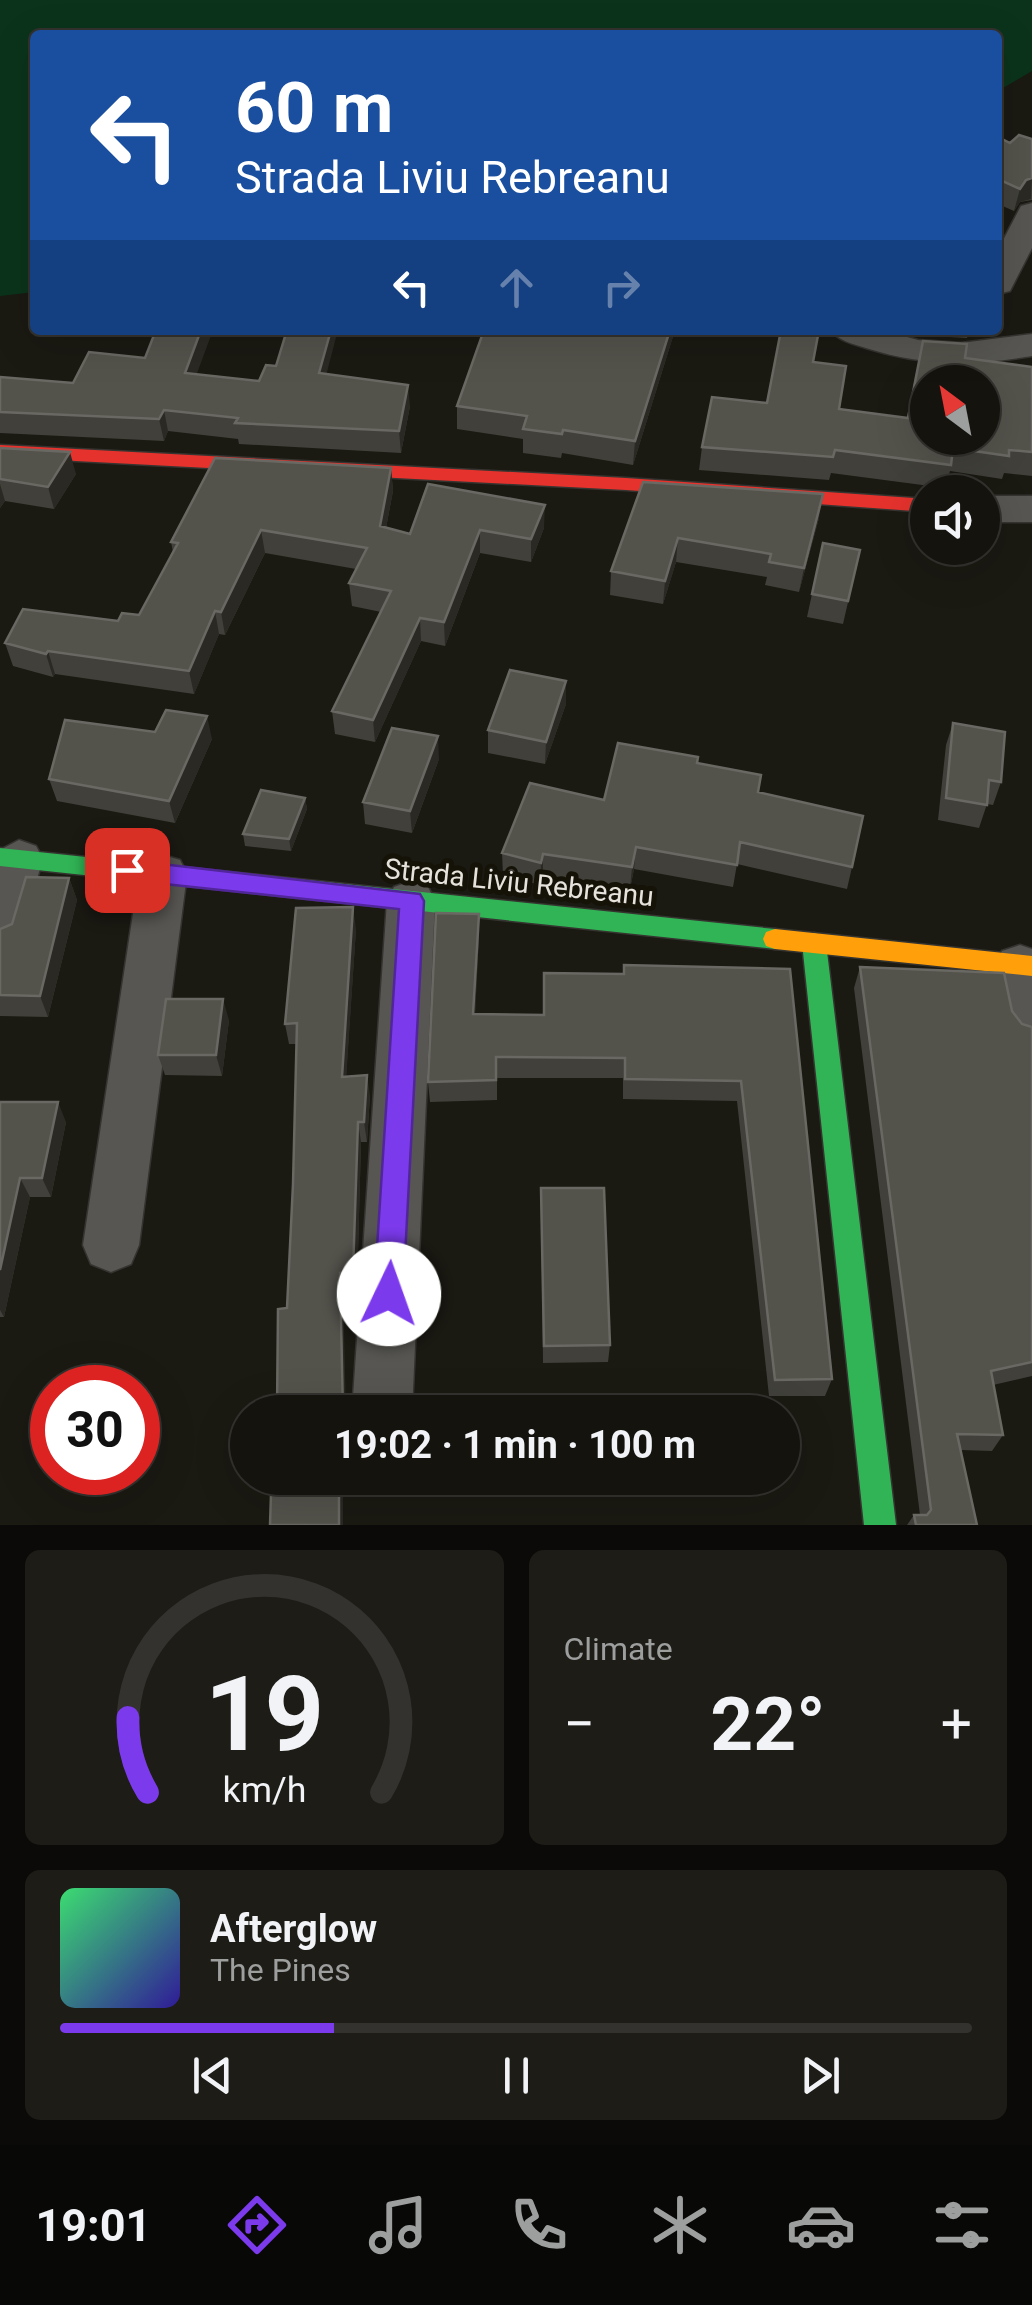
<!DOCTYPE html>
<html lang="en">
<head>
<meta charset="utf-8">
<style>
  :root { --surface:#14130e; --page:#1d1c17; --text:#f1f3f6; --muted:#9d9e9e; --line:#33322e; --accent:#7c3aed }
  body { margin:0; font-family:Roboto,sans-serif; background:var(--page); color:var(--text); height:100vh; display:flex; flex-direction:column; font-size:38px; white-space:nowrap }
  * { box-sizing:border-box; margin:0 }
  p { font-size:32px; color:var(--muted) }
  .icon { flex:none; width:55px; height:55px; fill:none; stroke:currentColor; stroke-width:2; stroke-linecap:round; stroke-linejoin:round }
  .map { position:relative; height:1525px; overflow:hidden }
  .panel { display:flex; flex-direction:column; gap:25px; padding:25px; background:#0b0a08; flex:1 }
  .panel>* { flex:none }
  .guide { position:absolute; left:30px; top:30px; width:972px; height:305px; border-radius:10px; box-shadow:0 10px 40px #0002,0 0 0 2px var(--line); background:#1a4fa0; color:#fff; overflow:hidden }
  .needle { width:65px; rotate:328deg }
  .controls { position:absolute; left:910px; top:365px; display:grid; gap:20px }
  .controls a { display:grid; place-items:center; width:90px; height:90px; border-radius:50%; background:var(--surface); box-shadow:0 10px 40px #0002,0 0 0 2px var(--line); font-size:50px }
  .speed { position:absolute; left:30px; top:1365px; display:flex; gap:20px; font-size:50px; font-weight:700; text-align:center }
  .speed>* { display:grid; place-content:center; width:130px; height:130px; border-radius:50%; background:var(--surface); box-shadow:0 10px 40px #0002,0 0 0 2px var(--line); line-height:1 }
  .speed .limit { border:15px solid #d22; background:#fff; color:#111 }
  .pin { position:absolute; display:grid; place-items:center; width:85px; height:85px; color:#fff; margin:-42px; border-radius:20px; box-shadow:0 5px 15px #0006 }
  .me { position:absolute; width:110px; margin:-55px; rotate:3deg; stroke-linejoin:round; filter:drop-shadow(0 0 8px #0008) }
  .turn { display:flex; align-items:center; gap:35px; height:210px; padding:0 40px; font-size:45px }
  .turn .icon { width:130px; height:130px; stroke-width:2.5 }
  .turn b { display:block; font-size:70px; line-height:85px }
  .lanes { display:flex; align-items:center; height:95px; padding:0 40px; background:#0003; justify-content:center; gap:50px; direction:ltr }
  .lanes .off { opacity:.35 }
  .big { font-size:75px; font-weight:700; line-height:1.1 }
  .panel .widget { flex:1; display:flex; flex-direction:column; justify-content:center; gap:15px; min-width:0; padding:0 35px; border-radius:15px; background:var(--page) }
  .panel .dial { align-items:center; gap:0 }
  .dial svg { height:260px; overflow:visible; fill:none; stroke:var(--line); stroke-width:7; stroke-linecap:round; text-anchor:middle }
  .dial text { fill:var(--text); stroke:none }
  .song { display:flex; align-items:center; gap:30px }
  .cover { width:120px; height:120px; border-radius:15px; background:linear-gradient(135deg,hsl(140 70% 55%),hsl(250 70% 35%)) }
  .played { height:10px; border-radius:5px; background:linear-gradient(90deg,var(--accent) 30%,var(--line) 30%) }
  .keys { display:flex; justify-content:space-around; direction:ltr }
  .heat { display:flex; justify-content:space-between; align-items:center; font-size:55px; direction:ltr }
  .panel .tiles { flex:1; display:grid; gap:25px; grid-template-columns:1fr 1fr }
  .widget:last-child { grid-column:span 2 }
  .trip { position:absolute; left:230px; top:1395px; width:570px; height:100px; border-radius:50px; background:var(--surface); box-shadow:0 10px 40px #0002,0 0 0 2px var(--line); font-weight:700; line-height:100px; text-align:center }
  .dock { display:flex; height:160px; justify-content:space-around; align-items:center; background:#080806; color:var(--muted) }
  .dock .icon { width:70px; height:70px }
  .dock .selected { color:var(--accent) }
  .dock b { font-size:45px; color:var(--text) }
  .map>svg:first-child { display:block }
</style>
</head>
<body>
<div class="map">
<svg width="1032" height="1525" viewBox="0 0 1032 1525">
  <rect width="100%" height="100%" fill="#1a1912"/>
  <path fill="#0b331b" d="M0 0H1032V71L998 91V35H35V292L0 296Z"/>
  <g fill="none" stroke-linecap="round" stroke-linejoin="round">
    <g stroke="#363430" stroke-width="3">
      <path id="street" d="M1032 203V248L1010 291 998 294V250L1021 206Z
        M831 330H881L918 340 961 343 1032 334V356C974 366 922 366 866 348 853 344 839 341 831 330Z
        M982 496H1032V522H982Z
        M19 840 36 846 43 859 17 944 0 950V850Z
        M163 855 180 860 187 874 139 1245 131 1264 111 1272 91 1264 83 1245 139 874 146 860Z
        M411 881 428 887 435 901 412 1412H352L387 901 394 887Z
        M1020 945 1032 949V1047L1014 1041C1002 1016 990 976 1002 951Z"/>
    </g>
    <g stroke="#363430" stroke-width="3">
      <path id="fast" d="M0 848 775 929 784 932 787 939 784 946 775 949 0 866Z
        M814 933 823 936 826 943 896 1525H864L802 943 805 936Z"/>
    </g>
    <g stroke="#363430" stroke-width="3">
      <path id="slow" d="M775 929 1032 956V976L775 949 766 946 763 939 766 932Z"/>
    </g>
    <g stroke="#363430" stroke-width="3">
      <path id="jam" d="M0 445 626 478 928 499V512L626 490 0 457Z"/>
    </g>
    <use href="#street" fill="#575652" fill-rule="evenodd"/>
    <use href="#fast" fill="#30b455" fill-rule="evenodd"/>
    <use href="#slow" fill="#ff9f0a" fill-rule="evenodd"/>
    <use href="#jam" fill="#e5322d" fill-rule="evenodd"/>
  </g>
  <path fill="#41403a" d="M998 137 1010 143 1032 139V200L1020 202 1014 211 998 204Z
    M675 330 633 465 562 453 561 458 523 453V439L457 429V406Z
    M917 330H969L967 338 916 335Z
    M965 358 1032 367V476L1004 473 1002 479 950 471 945 488 831 473 829 480 699 470 702 447 767 403 814 362 839 409 907 418 918 363Z
    M327 374 410 406 401 453 239 444 238 439 168 431 164 441 0 433V377L73 383 196 375 259 381Z
    M0 448 76 474 54 509 5 501 0 508Z
    M391 468 393 491 386 528 410 534 428 484 544 528 531 562 480 553 445 646 421 641 375 742 335 734 332 711 381 612 352 606 349 583 356 569 265 553 225 635 219 634 194 694 55 674 53 677 13 666 5 643 118 621 139 615 173 552 171 542Z
    M643 482 819 518 799 592 765 585 767 577 676 562 663 604 610 595 611 571Z
    M860 550 843 624 807 617 812 594Z
    M566 704 545 764 488 753V730Z
    M953 723 1001 782 993 805 987 804 979 828 938 820 946 745Z
    M212 739 175 823 57 801 49 779Z
    M439 759 412 833 365 824 363 802Z
    M697 763 758 792 852 867 847 889 737 864 733 887 634 869 630 889 543 876 540 885 503 875 502 853 604 800Z
    M305 798 307 809 291 851 245 846 243 834Z
    M69 878 77 900 48 1017 0 1016V929L12 924Z
    M356 929 346 1076 370 1095 367 1142H361L357 1290 343 1291 287 1308 293 1184 297 1044H289L285 1024Z
    M479 936 475 1014 543 1015 623 974 624 965 790 969 832 1379 825 1396H769L737 1101 623 1099V1078H497V1100L430 1102 428 1082Z
    M860 967 1012 1011 1022 1024 1032 1027V1376L993 1385 1003 1435 992 1451 961 1450 977 1525 920 1515 854 988Z
    M229 1020 222 1076 165 1075 158 1055Z
    M0 1102 66 1122 51 1197H30L4 1317H0Z
    M541 1188 610 1345 608 1362 543 1363Z
    M914 1515 916 1525H907Z"/>
  <path fill="#2a2923" d="M1032 178 1031 199 1020 202 1014 211 1020 189 1026 180Z
    M201 330H213L189 395 185 373Z
    M331 330H338L321 395 319 373Z
    M670 330H675L633 465 635 441Z
    M408 385 410 406 401 453 399 431Z
    M164 410 168 431 164 441 159 419Z
    M70 452 76 474 54 509 48 487Z
    M391 468 393 491 382 549 380 526Z
    M0 484 5 501 0 508Z
    M823 494 819 518 799 592 804 568Z
    M545 505 544 528 531 562V539Z
    M261 530 265 553 225 635 221 612Z
    M480 530V553L445 646 444 622Z
    M678 538 676 562 663 604 665 581Z
    M215 611 219 634 194 694 189 671Z
    M420 618 421 641 375 742 373 720Z
    M48 651 55 674 53 677 46 654Z
    M566 681V704L545 764 546 742Z
    M207 716 212 739 175 823 169 801Z
    M438 736 439 759 412 833 410 811Z
    M305 798 307 809 291 851 289 839Z
    M636 847 634 869 630 889 632 867Z
    M543 854V876L540 885 541 863Z
    M69 878 77 900 48 1017 40 996Z
    M353 907 356 929 345 1097 342 1077Z
    M479 914V936L474 1035 473 1014Z
    M223 999 229 1020 222 1076 216 1055Z
    M367 1075 370 1095 367 1142 364 1122Z
    M58 1102 66 1122 51 1197 42 1178Z
    M358 1122 361 1142 357 1290 353 1272Z
    M20 1178 30 1197 4 1317 0 1310V1270Z
    M340 1273 343 1291 346 1412H343Z
    M339 1478H343V1525H339Z"/>
  <path fill="#53524b" stroke="#6a6862" stroke-width="2.5" fill-rule="evenodd" d="M1019 135 1032 139V178L1026 180 1020 189 998 179V137L1010 143Z
    M156 330H201L185 373 259 381 266 365 276 366 287 330H331L319 373 408 385 399 431 235 423 238 418 164 410 159 419 0 412V377L73 383 89 352 145 358Z
    M484 330H670L635 441 563 430 562 434 523 429 527 416 457 406Z
    M781 330H819L813 362 846 366 839 409 908 418 923 341 967 344 965 358 1032 367V452L1009 450V456L953 448 951 465 835 450 833 457 702 447 712 397 767 403ZM928 382H982V438H928Z
    M0 448 70 452 48 487 0 479Z
    M215 458 391 468 380 526 410 534 428 484 545 505 531 539 480 530 444 622 420 618 373 720 332 711 391 591 349 583 367 548 261 530 221 612 215 611 189 671 48 651 46 654 5 643 23 609 118 621 122 613 139 615 178 543 171 542Z
    M643 482 823 494 804 568 769 562 771 554 678 538 665 581 611 571Z
    M823 543 860 550 848 601 812 594Z
    M510 670 566 681 546 742 488 730Z
    M166 710 207 716 169 801 49 779 65 720 155 732Z
    M953 723 1005 732 1001 782 989 780 987 805 946 798Z
    M392 728 438 736 410 811 363 802Z
    M618 743 698 757 697 763 761 775 758 792 863 816 852 867 740 842 737 865 636 847 632 867 543 854 541 863 502 853 530 783 604 800Z
    M261 790 305 798 289 839 243 834Z
    M26 877 69 878 40 996 0 995V929L12 924Z
    M353 907 342 1077 367 1075 364 1122H358L353 1272 340 1273 343 1412H277L278 1309 287 1308 293 1184 297 1023 285 1024 296 908Z
    M436 913 479 914 473 1014 544 1015V973L624 974V965L790 969 832 1379 775 1380 741 1081 625 1079V1058L496 1057V1080L428 1082Z
    M860 967 1004 973 1012 1011 1022 1024 1032 1027V1362L991 1371 1003 1435 957 1434 977 1525H916L914 1515H927L931 1510Z
    M166 999H223L216 1055H158Z
    M0 1102H58L42 1178H20L0 1270Z
    M541 1188H604L610 1345 544 1346Z
    M277 1478H339V1525H270L271 1494 277 1493Z"/>
  <path fill="#7c3aed" stroke="#51269a" stroke-width="2.5" d="M127 860 420 894 424 901 403 1294 399 1304 389 1309 379 1304 374 1294 399 909 127 880 119 877 115 870 119 863Z"/>
  <g text-anchor="middle" stroke-width="10" stroke-linejoin="round" paint-order="stroke">
    <g font-size="28" fill="#e5e3db" stroke="#151207">
      <text transform="translate(519 882) rotate(6)" y="10">Strada Liviu Rebreanu</text>
    </g>
  </g>
</svg>
<div class="controls">
<a><svg class="needle" viewBox="-14 -14 28 28"><path d="M0-13l5 13h-10z" fill="#e53935"/><path d="M0 13l5-13h-10z" fill="#9d9e9e"/></svg></a>
<a><svg class="icon" aria-label="sound" viewBox="0 0 24 24"><path d="M4 9h4l5-4v14l-5-4H4zM17 9q2 3 0 6"/></svg></a>
</div>
<div class="speed"><div class="limit">30</div></div>
<div class="pin" style="left:127px;top:870px;background:#d93025"><svg class="icon" aria-label="arrive" viewBox="0 0 24 24"><path d="M6 21V4h12l-3 4 3 4H6"/></svg></div>
<svg class="me" style="left:389px;top:1294px" viewBox="-20 -20 40 40"><circle r="19" fill="#fff"/><path d="M0-13L10 11 0 6-10 11z" fill="#7c3aed"/></svg>
<div class="trip">19:02 · 1 min · 100 m</div>
<div class="guide">
<div class="turn"><svg class="icon" aria-label="left" viewBox="0 0 24 24"><path d="M17 20v-9H6M10 6l-5 5 5 5"/></svg><div><b>60 m</b>Strada Liviu Rebreanu</div></div>
<div class="lanes"><svg class="icon" aria-label="left" viewBox="0 0 24 24"><path d="M17 20v-9H6M10 6l-5 5 5 5"/></svg><svg class="icon off" aria-label="ahead" viewBox="0 0 24 24"><path d="M12 20V5M6 11l6-6 6 6"/></svg><svg class="icon off" aria-label="right" viewBox="0 0 24 24"><path d="M7 20v-9h11M14 6l5 5-5 5"/></svg></div>
</div>
</div>
<section class="panel">
<div class="tiles">
<div class="widget dial"><svg viewBox="0 0 100 80">
<path d="M14 69A42 42 0 1 1 86 69"/>
<path d="M14 69A42 42 0 0 1 8 46" stroke="#7c3aed"/>
<text x="50" y="56" font-size="32" font-weight="700">19</text>
<text x="50" y="72" font-size="11">km/h</text>
</svg></div>
<div class="widget"><p>Climate</p>
<div class="heat"><a>−</a><b class="big">22°</b><a>+</a></div>
</div>
<div class="widget">
<div class="song"><i class="cover"></i><div><b>Afterglow</b><p>The Pines</p></div></div>
<div class="played"></div>
<div class="keys"><svg class="icon" aria-label="previous" viewBox="0 0 24 24"><path d="M18 5L8 12l10 7zM5 5v14"/></svg><svg class="icon" aria-label="pause" viewBox="0 0 24 24"><path d="M8 5v14M16 5v14"/></svg><svg class="icon" aria-label="next" viewBox="0 0 24 24"><path d="M6 5l10 7-10 7zM19 5v14"/></svg></div>
</div>
</div>
</section>
<nav class="dock">
<b>19:01</b>
<svg class="icon selected" aria-label="directions" viewBox="0 0 24 24"><path d="M12 3l9 9-9 9-9-9zM9 14v-3h6M13 9l2 2-2 2"/></svg>
<svg class="icon" aria-label="music" viewBox="0 0 24 24"><path d="M9 18V5l10-2v13"/><circle cx="6" cy="18" r="3"/><circle cx="16" cy="16" r="3"/></svg>
<svg class="icon" aria-label="phone" viewBox="0 0 24 24"><path d="M5 4h4l2 5-3 2q2 4 5 5l2-3 5 2v4C11 20 4 13 5 4z"/></svg>
<svg class="icon" aria-label="climate" viewBox="0 0 24 24"><path d="M12 3v18M4 7l16 10M4 17L20 7"/></svg>
<svg class="icon" aria-label="car" viewBox="0 0 24 24"><path d="M5 17H2v-5l4-1 3-4h7l3 4 3 1v5h-3M9 17h6M6 11h13"/><circle cx="7" cy="17" r="2"/><circle cx="17" cy="17" r="2"/></svg>
<svg class="icon" aria-label="filters" viewBox="0 0 24 24"><path d="M4 7h16M4 17h16"/><circle cx="9" cy="7" r="2"/><circle cx="15" cy="17" r="2"/></svg>
</nav>
</body>
</html>
